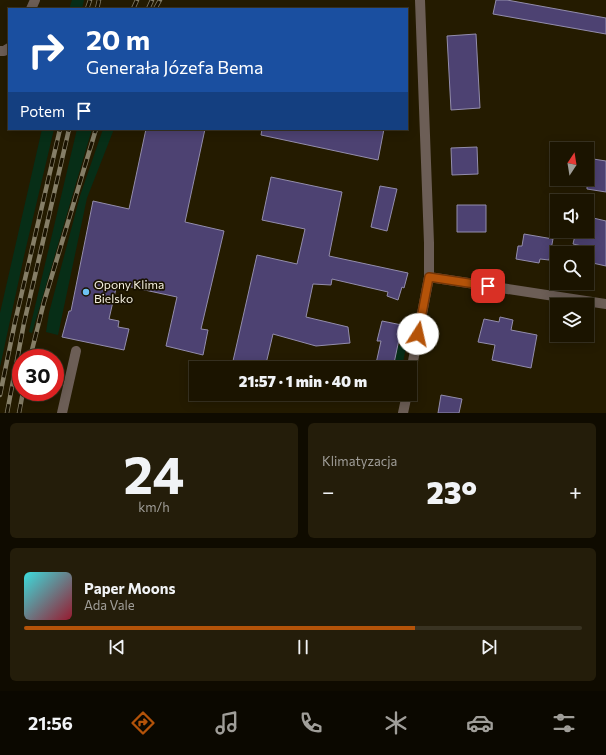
<!DOCTYPE html>
<html lang="pl">
<head>
<meta charset="utf-8">
<style>
  :root { --surface:#1b1400; --page:#241d0a; --text:#f1f3f6; --muted:#a09e99; --line:#393322; --accent:#b45309 }
  body { margin:0; font-family:Commissioner,sans-serif; background:var(--page); color:var(--text); height:100vh; display:flex; flex-direction:column; font-size:15px; white-space:nowrap }
  * { box-sizing:border-box; margin:0 }
  p { font-size:13px; color:var(--muted) }
  .icon { flex:none; width:22px; height:22px; fill:none; stroke:currentColor; stroke-width:2; stroke-linecap:round; stroke-linejoin:round }
  .map { position:relative; height:413px; overflow:hidden }
  .panel { display:flex; flex-direction:column; gap:10px; padding:10px; background:#0f0b00; flex:1 }
  .panel>* { flex:none }
  .hud { position:absolute; left:8px; top:8px; width:400px; height:122px; border-radius:0px; box-shadow:0 2px 10px #0003,0 0 0 1px var(--line); background:#1a4fa0; color:#fff; overflow:hidden }
  .needle { width:26px; rotate:12deg }
  .fabs { position:absolute; left:550px; top:142px; display:grid; gap:8px }
  .fabs a { display:grid; place-items:center; width:44px; height:44px; border-radius:0px; background:var(--surface); box-shadow:0 2px 10px #0003,0 0 0 1px var(--line); font-size:20px }
  .speed { position:absolute; left:12px; top:349px; display:flex; gap:8px; font-size:20px; font-weight:700; text-align:center }
  .speed>* { display:grid; place-content:center; width:52px; height:52px; border-radius:50%; background:var(--surface); box-shadow:0 2px 10px #0003,0 0 0 1px var(--line); line-height:1 }
  .speed .limit { border:6px solid #d22; background:#fff; color:#111 }
  .pin { position:absolute; display:grid; place-items:center; width:34px; height:34px; color:#fff; margin:-17px; border-radius:8px; box-shadow:0 2px 6px #0006 }
  .me { position:absolute; width:44px; margin:-22px; rotate:10deg; stroke-linejoin:round; filter:drop-shadow(0 0 3px #0008) }
  .turn { display:flex; align-items:center; gap:14px; height:84px; padding:0 12px; font-size:18px }
  .turn .icon { width:52px; height:52px; stroke-width:2.5 }
  .turn b { display:block; font-size:28px; line-height:34px }
  .then { display:flex; align-items:center; height:38px; padding:0 12px; background:#0003; gap:8px; font-size:15px }
  .big { font-size:30px; font-weight:800; line-height:1.1 }
  .panel .widget { flex:1; display:flex; flex-direction:column; justify-content:center; gap:6px; min-width:0; padding:0 14px; border-radius:6px; background:var(--page) }
  .panel .dial { align-items:center; gap:0 }
  .dial b { font-size:52px; line-height:1 }
  .song { display:flex; align-items:center; gap:12px }
  .cover { width:48px; height:48px; border-radius:6px; background:linear-gradient(135deg,hsl(180 70% 55%),hsl(350 70% 35%)) }
  .played { height:4px; border-radius:2px; background:linear-gradient(90deg,var(--accent) 70%,var(--line) 70%) }
  .keys { display:flex; justify-content:space-around; direction:ltr }
  .heat { display:flex; justify-content:space-between; align-items:center; font-size:22px; direction:ltr }
  .panel .tiles { flex:1; display:grid; gap:10px; grid-template-columns:1fr 1fr }
  .widget:last-child { grid-column:span 2 }
  .trip { position:absolute; left:189px; top:361px; width:228px; height:40px; border-radius:0px; background:var(--surface); box-shadow:0 2px 10px #0003,0 0 0 1px var(--line); font-weight:800; line-height:40px; text-align:center }
  .menu { display:flex; height:64px; justify-content:space-around; align-items:center; background:#0b0800; color:var(--muted) }
  .menu .icon { width:28px; height:28px }
  .menu .current { color:var(--accent) }
  .menu b { font-size:18px; color:var(--text) }
  .map>svg:first-child { display:block }
</style>
</head>
<body>
<div class="map">
<svg width="606" height="413" viewBox="0 0 606 413">
  <rect width="100%" height="100%" fill="#241b00"/>
  <path fill="#072e17" d="M72 0H84L82 9H69Z
    M42 129H54L24 256 0 367V313Z
    M77 129H92L32 333 29 332Z
    M103 129H114L87 198 58 335 46 332 49 313 80 196Z
    M397 345 406 347 402 368H393Z"/>
  <path fill="#4d4272" stroke="#938dac" d="M496 0H507L606 18V34L493 14Z
    M476 34 480 108 451 110 447 36Z
    M146 129H205L185 222 224 231 201 329 208 330 203 355 166 346 177 297 117 284 109 319 119 321 118 327 129 329 124 350 62 337 69 311H71L93 201 129 209Z
    M262 129H384L378 160 261 135Z
    M477 147 478 174 452 175 451 148Z
    M587 158 606 161V192L587 189Z
    M271 177 342 192 329 256 408 273 404 288 402 287 398 300 387 296 388 292 332 279 331 285 313 284 306 317 348 327 350 343 316 346 273 334 265 368H264L233 361 257 255 297 264 305 229 262 220Z
    M380 186 397 189 387 231 371 227Z
    M457 205H486V232H457Z
    M589 217 606 221V266L588 262 591 248 573 244 576 231H587Z
    M524 234 553 239 549 260 540 259 539 263 516 259 518 246H522Z
    M500 317 513 320 511 330 537 335 531 368 492 360 495 345 478 342 484 319 499 322Z
    M382 321 402 325 393 368H375L381 341H377Z
    M441 395 462 399 459 413H438Z"/>
  <g fill="none" stroke-linecap="round" stroke-linejoin="round">
    <path stroke="#6c5e56" stroke-width="10" d="M31 9 35 0
      M0 51H4L9 48
      M429 277 606 304
      M410 377 429 277V243L420 0
      M62 413 76 351
      M403 413 407 394"/>
    <g stroke="#857e67" stroke-width="4.5">
      <path id="rail" d="M87 9 90 0
        M97 9 99 0
        M133 9 137 0
        M148 9 152 0
        M155 9 160 0
        M30 358 44 302 96 129
        M0 395 15 322 60 129
        M7 413 24 323 69 129
        M19 413 23 392"/>
    </g>
    <use href="#rail" stroke="#191200" stroke-width="3" stroke-dasharray="9" stroke-linecap="butt"/>
  </g>
  <g fill="none" stroke-linecap="round" stroke-linejoin="round">
    <g stroke="#753606" stroke-width="10">
      <path id="route" d="M418 334 429 277 488 286"/>
    </g>
    <use href="#route" stroke="#b45309" stroke-width="7"/>
  </g>
  <circle fill="#6ec2f3" stroke="#191200" stroke-width="1.5" cx="86" cy="292" r="4"/>
  <g text-anchor="middle" stroke-width="3.5" stroke-linejoin="round" paint-order="stroke">
    <g font-size="12" fill="#f6f1e0" stroke="#191200" text-anchor="start">
      <text x="94" y="289">Opony Klima<tspan x="94" dy="14">Bielsko</tspan></text>
    </g>
  </g>
</svg>
<div class="fabs">
<a><svg class="needle" viewBox="-14 -14 28 28"><path d="M0-13l5 13h-10z" fill="#e53935"/><path d="M0 13l5-13h-10z" fill="#a09e99"/></svg></a>
<a><svg class="icon" aria-label="sound" viewBox="0 0 24 24"><path d="M4 9h4l5-4v14l-5-4H4zM17 9q2 3 0 6"/></svg></a>
<a><svg class="icon" aria-label="search" viewBox="0 0 24 24"><circle cx="10" cy="10" r="6"/><path d="M15 15l6 6"/></svg></a>
<a><svg class="icon" aria-label="layers" viewBox="0 0 24 24"><path d="M12 4l9 5-9 5-9-5zM3 14l9 5 9-5"/></svg></a>
</div>
<div class="speed"><div class="limit">30</div></div>
<div class="pin" style="left:488px;top:286px;background:#d93025"><svg class="icon" aria-label="arrive" viewBox="0 0 24 24"><path d="M6 21V4h12l-3 4 3 4H6"/></svg></div>
<svg class="me" style="left:418px;top:334px" viewBox="-20 -20 40 40"><circle r="19" fill="#fff"/><path d="M0-13L10 11 0 6-10 11z" fill="#b45309"/></svg>
<div class="trip">21:57 · 1 min · 40 m</div>
<div class="hud">
<div class="turn"><svg class="icon" aria-label="right" viewBox="0 0 24 24"><path d="M7 20v-9h11M14 6l5 5-5 5"/></svg><div><b>20 m</b>Generała Józefa Bema</div></div>
<div class="then">Potem<svg class="icon" aria-label="arrive" viewBox="0 0 24 24"><path d="M6 21V4h12l-3 4 3 4H6"/></svg></div>
</div>
</div>
<section class="panel">
<div class="tiles">
<div class="widget dial"><b>24</b><p>km/h</p></div>
<div class="widget"><p>Klimatyzacja</p>
<div class="heat"><a>−</a><b class="big">23°</b><a>+</a></div>
</div>
<div class="widget">
<div class="song"><i class="cover"></i><div><b>Paper Moons</b><p>Ada Vale</p></div></div>
<div class="played"></div>
<div class="keys"><svg class="icon" aria-label="previous" viewBox="0 0 24 24"><path d="M18 5L8 12l10 7zM5 5v14"/></svg><svg class="icon" aria-label="pause" viewBox="0 0 24 24"><path d="M8 5v14M16 5v14"/></svg><svg class="icon" aria-label="next" viewBox="0 0 24 24"><path d="M6 5l10 7-10 7zM19 5v14"/></svg></div>
</div>
</div>
</section>
<nav class="menu">
<b>21:56</b>
<svg class="icon current" aria-label="directions" viewBox="0 0 24 24"><path d="M12 3l9 9-9 9-9-9zM9 14v-3h6M13 9l2 2-2 2"/></svg>
<svg class="icon" aria-label="music" viewBox="0 0 24 24"><path d="M9 18V5l10-2v13"/><circle cx="6" cy="18" r="3"/><circle cx="16" cy="16" r="3"/></svg>
<svg class="icon" aria-label="phone" viewBox="0 0 24 24"><path d="M5 4h4l2 5-3 2q2 4 5 5l2-3 5 2v4C11 20 4 13 5 4z"/></svg>
<svg class="icon" aria-label="climate" viewBox="0 0 24 24"><path d="M12 3v18M4 7l16 10M4 17L20 7"/></svg>
<svg class="icon" aria-label="car" viewBox="0 0 24 24"><path d="M5 17H2v-5l4-1 3-4h7l3 4 3 1v5h-3M9 17h6M6 11h13"/><circle cx="7" cy="17" r="2"/><circle cx="17" cy="17" r="2"/></svg>
<svg class="icon" aria-label="filters" viewBox="0 0 24 24"><path d="M4 7h16M4 17h16"/><circle cx="9" cy="7" r="2"/><circle cx="15" cy="17" r="2"/></svg>
</nav>
</body>
</html>
